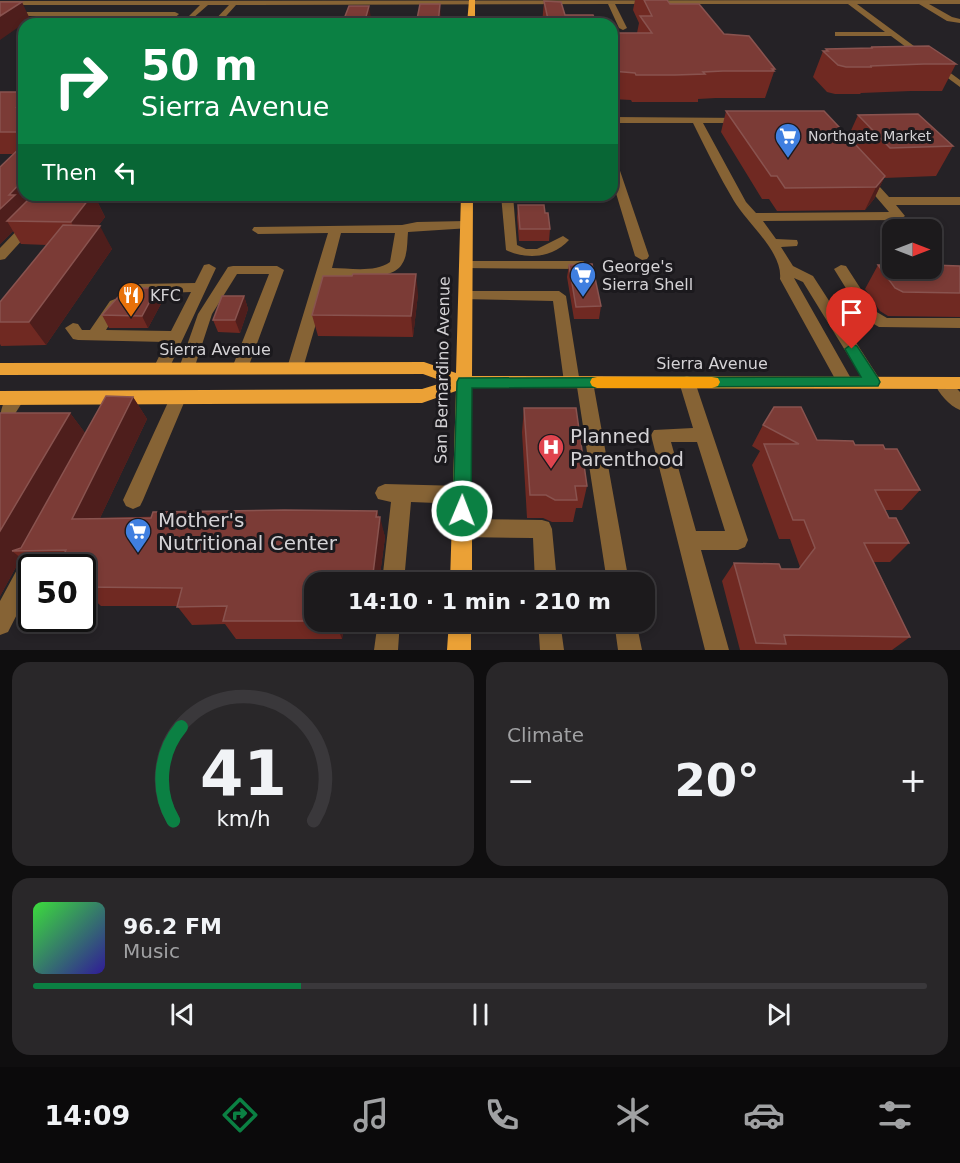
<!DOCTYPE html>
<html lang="en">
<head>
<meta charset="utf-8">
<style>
  :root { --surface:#1c1a1c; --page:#292729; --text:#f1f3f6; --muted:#a0a1a3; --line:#3a383b; --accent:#0b8043 }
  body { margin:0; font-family:"DejaVu Sans",sans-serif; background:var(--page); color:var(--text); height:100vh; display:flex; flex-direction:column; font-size:22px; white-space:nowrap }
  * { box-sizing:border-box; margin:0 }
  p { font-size:20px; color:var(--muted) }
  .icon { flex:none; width:33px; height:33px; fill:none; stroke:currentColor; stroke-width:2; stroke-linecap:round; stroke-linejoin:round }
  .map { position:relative; height:650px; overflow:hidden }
  .details { display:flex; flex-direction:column; gap:12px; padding:12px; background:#0f0e0f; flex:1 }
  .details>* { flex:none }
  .top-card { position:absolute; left:18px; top:18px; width:600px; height:183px; border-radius:18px; box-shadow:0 3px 9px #0003,0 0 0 2px var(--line); background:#0b8043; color:#fff; overflow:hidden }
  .needle { width:39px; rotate:90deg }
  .buttons { position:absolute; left:882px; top:219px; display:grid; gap:12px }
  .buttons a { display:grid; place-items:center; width:60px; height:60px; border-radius:12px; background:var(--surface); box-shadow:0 3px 9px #0003,0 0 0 2px var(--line); font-size:30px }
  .speed { position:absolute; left:18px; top:554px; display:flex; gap:12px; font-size:30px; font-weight:700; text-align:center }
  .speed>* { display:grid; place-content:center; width:78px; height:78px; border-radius:50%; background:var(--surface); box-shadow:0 3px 9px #0003,0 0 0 2px var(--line); line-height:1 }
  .speed .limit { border:3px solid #111; border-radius:9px; background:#fff; color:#111 }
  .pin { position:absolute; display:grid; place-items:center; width:51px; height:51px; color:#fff; margin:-62px -26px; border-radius:50% 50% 50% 0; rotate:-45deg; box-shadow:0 0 6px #0007 }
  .pin .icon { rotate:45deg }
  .me { position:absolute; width:66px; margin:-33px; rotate:1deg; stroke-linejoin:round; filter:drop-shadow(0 0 4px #0008) }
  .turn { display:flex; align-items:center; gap:21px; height:126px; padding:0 24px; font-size:27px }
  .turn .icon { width:78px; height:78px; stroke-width:2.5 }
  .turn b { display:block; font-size:42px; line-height:51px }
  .then { display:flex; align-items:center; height:57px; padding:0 24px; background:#0003; gap:12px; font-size:22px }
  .big { font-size:45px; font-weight:700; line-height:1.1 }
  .details .tile { flex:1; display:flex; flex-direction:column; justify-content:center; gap:9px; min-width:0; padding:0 21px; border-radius:18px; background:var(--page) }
  .details .dial { align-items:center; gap:0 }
  .dial svg { height:156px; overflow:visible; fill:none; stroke:var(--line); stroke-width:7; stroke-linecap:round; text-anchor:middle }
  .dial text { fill:var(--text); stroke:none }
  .song { display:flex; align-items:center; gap:18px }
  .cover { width:72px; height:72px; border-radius:9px; background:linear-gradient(135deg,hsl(120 70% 55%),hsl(250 70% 35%)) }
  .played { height:6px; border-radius:3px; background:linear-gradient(90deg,var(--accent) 30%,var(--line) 30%) }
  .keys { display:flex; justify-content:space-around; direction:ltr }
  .heat { display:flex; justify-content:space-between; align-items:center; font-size:33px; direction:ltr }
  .details .tiles { flex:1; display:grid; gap:12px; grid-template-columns:1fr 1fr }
  .tile:last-child { grid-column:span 2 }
  .trip { position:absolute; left:304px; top:572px; width:351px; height:60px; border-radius:18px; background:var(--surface); box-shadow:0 3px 9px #0003,0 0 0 2px var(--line); font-weight:700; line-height:60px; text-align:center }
  .dock { display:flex; height:96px; justify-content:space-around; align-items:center; background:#0b0a0b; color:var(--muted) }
  .dock .icon { width:42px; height:42px }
  .dock .current { color:var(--accent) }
  .dock b { font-size:27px; color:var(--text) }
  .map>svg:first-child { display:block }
</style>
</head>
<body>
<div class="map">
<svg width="960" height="650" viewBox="0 0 960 650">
  <rect width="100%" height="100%" fill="#252226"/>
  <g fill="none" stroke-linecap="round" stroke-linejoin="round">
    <path fill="#866335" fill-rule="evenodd" d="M960 0V4H929L952 17 960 19V23L947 21 919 4H857L960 80V87L891 36H835V32H885L848 4H615L627 28 623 30 619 28 608 4 236 5 219 24H211L229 5H208L192 19 188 17 200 5H0V1Z
      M0 12H175L179 14 168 24H160L168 16H0Z
      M612 117 747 118V122L744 123H703L746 202 756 213 889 212 859 177 865 174 869 175 889 197H960V205H896L905 216 899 220 763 221 776 239 797 240 798 243 797 246 781 247 793 266 813 276 879 378 881 382 879 386 873 388 867 386 803 282 794 278 853 382 851 386 845 388 839 386 780 279C783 252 747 223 734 201 719 176 706 149 693 123H612Z
      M612 159 617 162 649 256 647 259 642 260 635 256 612 180Z
      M501 195H513L517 245 526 249H537L563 236 569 240C553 258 527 260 506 250Z
      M31 219 37 223 35 226 5 259 0 260V248L27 220Z
      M466 221 472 225 470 228 408 232C407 242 408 255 402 264 392 282 347 277 330 276L303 368 301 372H289L287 368 328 233 258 234 252 230 254 227 402 225 417 222ZM341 233H395L390 262C375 273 349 268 332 268Z
      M466 261H583L590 265 583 269 461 268 459 265 461 262Z
      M209 264 216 268 167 373H155L153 369 166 342 78 340 73 339 65 328 73 323 78 324 82 330H90L110 301 115 299 122 304 106 330 171 331 191 292 139 294 132 289 139 284 195 283 204 265Z
      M841 265 846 266 875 311 887 318H960V328L879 327 865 319 834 269Z
      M233 266H277L284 270 248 368 246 372H234L232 368 269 274H237L212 314 193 372H181L179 368 198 314 228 267Z
      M466 291H559L566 296 579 377 591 378 593 382 629 582H607L577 387 566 386 564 382 553 301 461 299 459 296Z
      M687 376 693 378 695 382 748 540 745 547 738 550H701L729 650H705L651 435 654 430 693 428 679 382 681 378ZM671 442H697L725 531H696Z
      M942 377 948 379 960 392V410C949 406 939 393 934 383L936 379Z
      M17 391 23 393 25 398 6 428 0 430C0 415 0 397 17 391Z
      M178 391 184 393 186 398 143 500 140 506 133 509 126 506 123 500 170 398 172 393Z
      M385 484 462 486 469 489 472 495 469 501 462 504 411 502 404 582H382L391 502 378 499 375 493 378 487Z
      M462 519 542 520 549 522 552 529 557 582H535L533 538 462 537 455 535 452 528 455 521Z
      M39 539 46 542 49 549 41 567H32V585L8 632 0 635V601L32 542Z
      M378 621H400L398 650H374Z
      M538 621H560L564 650H540Z
      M614 621H636L642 650H618Z"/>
    <path fill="#eba136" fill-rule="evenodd" d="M469 0H475V24H467Z
      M461 195H473L472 376 960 377V389L472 388V582H450L456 391 422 403 0 405V391L422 389 445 382 423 374 0 375V363L424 362 456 373Z
      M449 621H471V650H447Z"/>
  </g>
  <path fill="#702922" d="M635 0H667L670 4 724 34 775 69 765 98H716L698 99V102H632L631 100 612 99V33H637L639 23 633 10Z
    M544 1 565 15 597 24H542Z
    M871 47 956 64 942 91H911L861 93 860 94H835L827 92 813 77 823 51H825L826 49 870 48Z
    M0 92H24V195H94L105 217 98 226 112 249 46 345 1 346 0 344V302L47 245 21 244 13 231 0 244V167L13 154H0Z
    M726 111 848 137 858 115 953 146 936 176 884 178 874 199 865 210 777 211 769 199H762L721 132Z
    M518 205 545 213 550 229 549 241H519L517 217Z
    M569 265 601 306 599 319H574L567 277Z
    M878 265 960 266V317L888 316 880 311 865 289Z
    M157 288 163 300 148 328H109L102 315Z
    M418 294 413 337 318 336 312 315Z
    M244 296 248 309 240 333 218 332 213 320Z
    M133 397 147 419 100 518 377 511 385 537 379 582H315V621H375L374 625H344L342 639H236L225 624 192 625 177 606H101L82 589V567H32V568L21 558 0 596V413H70L85 433Z
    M524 408 587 486 582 508H576L573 522H552L543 518H527L522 432Z
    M763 425 817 440 885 449 920 490 902 510H885L889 518 909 543 890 562H874L910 637 892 650H740L722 581 734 563 781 569H799L800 567 790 539H779L752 465 760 451 752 446Z"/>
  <path fill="#4e1e1c" d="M22 2 30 19 0 40V16Z
    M440 4 441 24H438Z
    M369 6 372 24H364Z
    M24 101V121L17 107Z
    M885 176 874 199 865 210 876 187Z
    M24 179V195H41L7 221 13 231 0 244V209L9 195Z
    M92 195H94L105 217 83 245 71 222Z
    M100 226 112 249 46 345 29 322Z
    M416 274 418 294 413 337 411 316Z
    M157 288 163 300 148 328 142 316Z
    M244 296 248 309 240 333 235 320Z
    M133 397 147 419 90 539 72 519Z
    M70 413 88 437 25 551H12L21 558 0 596V531Z
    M377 511 379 523 380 517 385 537 379 582H372Z
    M335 621H343L344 625 342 639Z"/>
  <path fill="#7b3b36" stroke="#89534f" stroke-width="1.5" d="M644 0H667L670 4H699L724 34 749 36 775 69H772L774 71H723L703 72 705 74 675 75H636L635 73 612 71V33H652L640 16H652Z
    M544 1 561 2 565 15H593L597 24H549Z
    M0 2H22L0 16Z
    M420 4H440L438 24H416Z
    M349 6H369L364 24H342Z
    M929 46 956 64H924L870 66 872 67H846L838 65 823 51H828L826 49 873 48 871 47Z
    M0 92H24V101L17 107H24V132H0Z
    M726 111H824L885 176 876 187 785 188 777 176H771Z
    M918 114 953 146 890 148 858 115Z
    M24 144V179L9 195H15L0 209V167Z
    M33 195H92L71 222 7 221Z
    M518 205H544L545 213H548L550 229H520Z
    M63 225 100 226 29 322H0V302Z
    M592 264 601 306 576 307 569 265Z
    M878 265H892V268H932V265L960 266V293L903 292 895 288Z
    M353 274H416L411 316 312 315 323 276H352Z
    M126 288H157L142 316 102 315Z
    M222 296H244L235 320H213Z
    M106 396 133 397 72 519 151 518 153 512 284 510 377 511 376 517H380L372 582H315V621H223L227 606 177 607 182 588 82 587V584L90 566 59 564 66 550 12 551 21 548Z
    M774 407H801L817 440 853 441 855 445H883L885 449H897L920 490H875L889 518H896L909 543H864L910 637 784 635 786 644 756 643 734 563 779 564 781 569H799L815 548 804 520H793L764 444H799L763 425Z
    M524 408H576L587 486H575L577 500H555L546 495H530Z
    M0 413H70L0 531Z"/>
  <path fill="#0b8043" stroke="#07532c" stroke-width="1.5" d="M852 344 857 346 878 378 880 382 878 386 472 388 471 511 468 517 462 519 456 517 453 511 457 382 459 378 861 377 845 349Z"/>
  <path fill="#f59e0b" d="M597 377H712L718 378 720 382 718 386 712 388H597L592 386 590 382 592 378Z"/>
  <defs>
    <g id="supermarket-pin" transform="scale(1.35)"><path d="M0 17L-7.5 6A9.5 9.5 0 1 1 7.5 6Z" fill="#3f7fe0" stroke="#1b191d"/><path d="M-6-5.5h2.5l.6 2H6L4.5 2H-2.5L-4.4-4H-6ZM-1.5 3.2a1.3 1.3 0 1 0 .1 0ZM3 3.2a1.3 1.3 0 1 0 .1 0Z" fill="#fff"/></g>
    <g id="restaurant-pin" transform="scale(1.35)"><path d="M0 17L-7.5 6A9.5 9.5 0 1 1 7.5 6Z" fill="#e8710a" stroke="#1b191d"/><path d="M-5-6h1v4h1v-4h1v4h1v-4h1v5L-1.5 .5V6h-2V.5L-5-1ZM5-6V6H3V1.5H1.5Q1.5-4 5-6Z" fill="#fff"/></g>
    <g id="hospital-pin" transform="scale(1.35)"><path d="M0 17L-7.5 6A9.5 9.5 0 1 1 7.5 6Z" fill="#e0444e" stroke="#1b191d"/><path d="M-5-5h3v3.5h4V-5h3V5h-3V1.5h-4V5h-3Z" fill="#fff"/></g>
  </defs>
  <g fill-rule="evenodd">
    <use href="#supermarket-pin" x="788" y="136"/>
    <use href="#supermarket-pin" x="583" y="275"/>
    <use href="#restaurant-pin" x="131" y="295"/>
    <use href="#hospital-pin" x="551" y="447"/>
    <use href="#supermarket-pin" x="138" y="531"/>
  </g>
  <g text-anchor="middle" stroke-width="6" stroke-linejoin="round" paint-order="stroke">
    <g font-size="14" fill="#d4d2d5" stroke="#1b191d" text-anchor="start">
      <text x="808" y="141">Northgate Market</text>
    </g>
    <g font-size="16" fill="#d4d2d5" stroke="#1b191d" text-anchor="start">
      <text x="602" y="272">George's<tspan x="602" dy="18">Sierra Shell</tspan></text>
      <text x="150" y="301">KFC</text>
    </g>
    <g font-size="16" fill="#d4d2d5" stroke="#1b191d">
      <text x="215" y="355">Sierra Avenue</text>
      <text x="712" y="369">Sierra Avenue</text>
      <text transform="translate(442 370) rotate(-89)" y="6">San Bernardino Avenue</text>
    </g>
    <g font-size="20" fill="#d4d2d5" stroke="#1b191d" text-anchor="start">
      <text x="570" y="443">Planned<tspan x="570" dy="23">Parenthood</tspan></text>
      <text x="158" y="527">Mother's<tspan x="158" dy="23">Nutritional Center</tspan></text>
    </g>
  </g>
</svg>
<div class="buttons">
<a><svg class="needle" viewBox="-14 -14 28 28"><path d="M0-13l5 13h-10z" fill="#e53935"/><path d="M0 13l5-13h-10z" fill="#a0a1a3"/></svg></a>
</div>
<div class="speed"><div class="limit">50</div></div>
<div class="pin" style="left:852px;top:349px;background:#d93025"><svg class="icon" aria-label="arrive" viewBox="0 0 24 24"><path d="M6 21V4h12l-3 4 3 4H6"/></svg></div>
<svg class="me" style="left:462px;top:511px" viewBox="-20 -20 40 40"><circle r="17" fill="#0b8043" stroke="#fff" stroke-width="3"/><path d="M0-11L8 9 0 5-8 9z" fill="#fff"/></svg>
<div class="trip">14:10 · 1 min · 210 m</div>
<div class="top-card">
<div class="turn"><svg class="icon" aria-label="right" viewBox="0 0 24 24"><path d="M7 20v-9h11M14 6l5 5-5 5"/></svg><div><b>50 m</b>Sierra Avenue</div></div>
<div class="then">Then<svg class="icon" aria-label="left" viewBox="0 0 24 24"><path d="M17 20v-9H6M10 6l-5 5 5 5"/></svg></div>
</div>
</div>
<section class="details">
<div class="tiles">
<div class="tile dial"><svg viewBox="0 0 100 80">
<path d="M14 69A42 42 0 1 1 86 69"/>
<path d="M14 69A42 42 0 0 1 18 21" stroke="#0b8043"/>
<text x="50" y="56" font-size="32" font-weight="700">41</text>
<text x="50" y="72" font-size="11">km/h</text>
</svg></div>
<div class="tile"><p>Climate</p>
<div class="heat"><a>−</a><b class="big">20°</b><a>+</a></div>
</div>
<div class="tile">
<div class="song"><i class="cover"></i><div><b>96.2 FM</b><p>Music</p></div></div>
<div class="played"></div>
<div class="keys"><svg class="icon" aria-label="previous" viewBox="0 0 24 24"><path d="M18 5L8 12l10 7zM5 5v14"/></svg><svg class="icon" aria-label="pause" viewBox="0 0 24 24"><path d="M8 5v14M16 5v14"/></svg><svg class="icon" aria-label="next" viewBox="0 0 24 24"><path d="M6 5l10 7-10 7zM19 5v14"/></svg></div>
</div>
</div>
</section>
<nav class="dock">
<b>14:09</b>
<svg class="icon current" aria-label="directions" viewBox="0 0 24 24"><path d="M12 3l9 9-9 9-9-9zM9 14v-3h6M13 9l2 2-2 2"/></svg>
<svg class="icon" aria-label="music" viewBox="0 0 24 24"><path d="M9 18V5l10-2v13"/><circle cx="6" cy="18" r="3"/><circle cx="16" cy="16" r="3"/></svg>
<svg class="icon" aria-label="phone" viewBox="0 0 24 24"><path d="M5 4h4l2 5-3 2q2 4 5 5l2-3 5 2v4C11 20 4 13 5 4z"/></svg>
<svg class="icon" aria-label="climate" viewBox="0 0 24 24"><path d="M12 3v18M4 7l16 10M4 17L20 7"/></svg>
<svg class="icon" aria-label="car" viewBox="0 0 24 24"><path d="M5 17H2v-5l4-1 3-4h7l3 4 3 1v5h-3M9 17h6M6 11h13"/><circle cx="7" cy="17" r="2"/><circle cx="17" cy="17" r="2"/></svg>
<svg class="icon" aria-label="filters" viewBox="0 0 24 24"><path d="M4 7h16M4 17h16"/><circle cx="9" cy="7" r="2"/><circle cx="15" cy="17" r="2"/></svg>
</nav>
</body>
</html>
